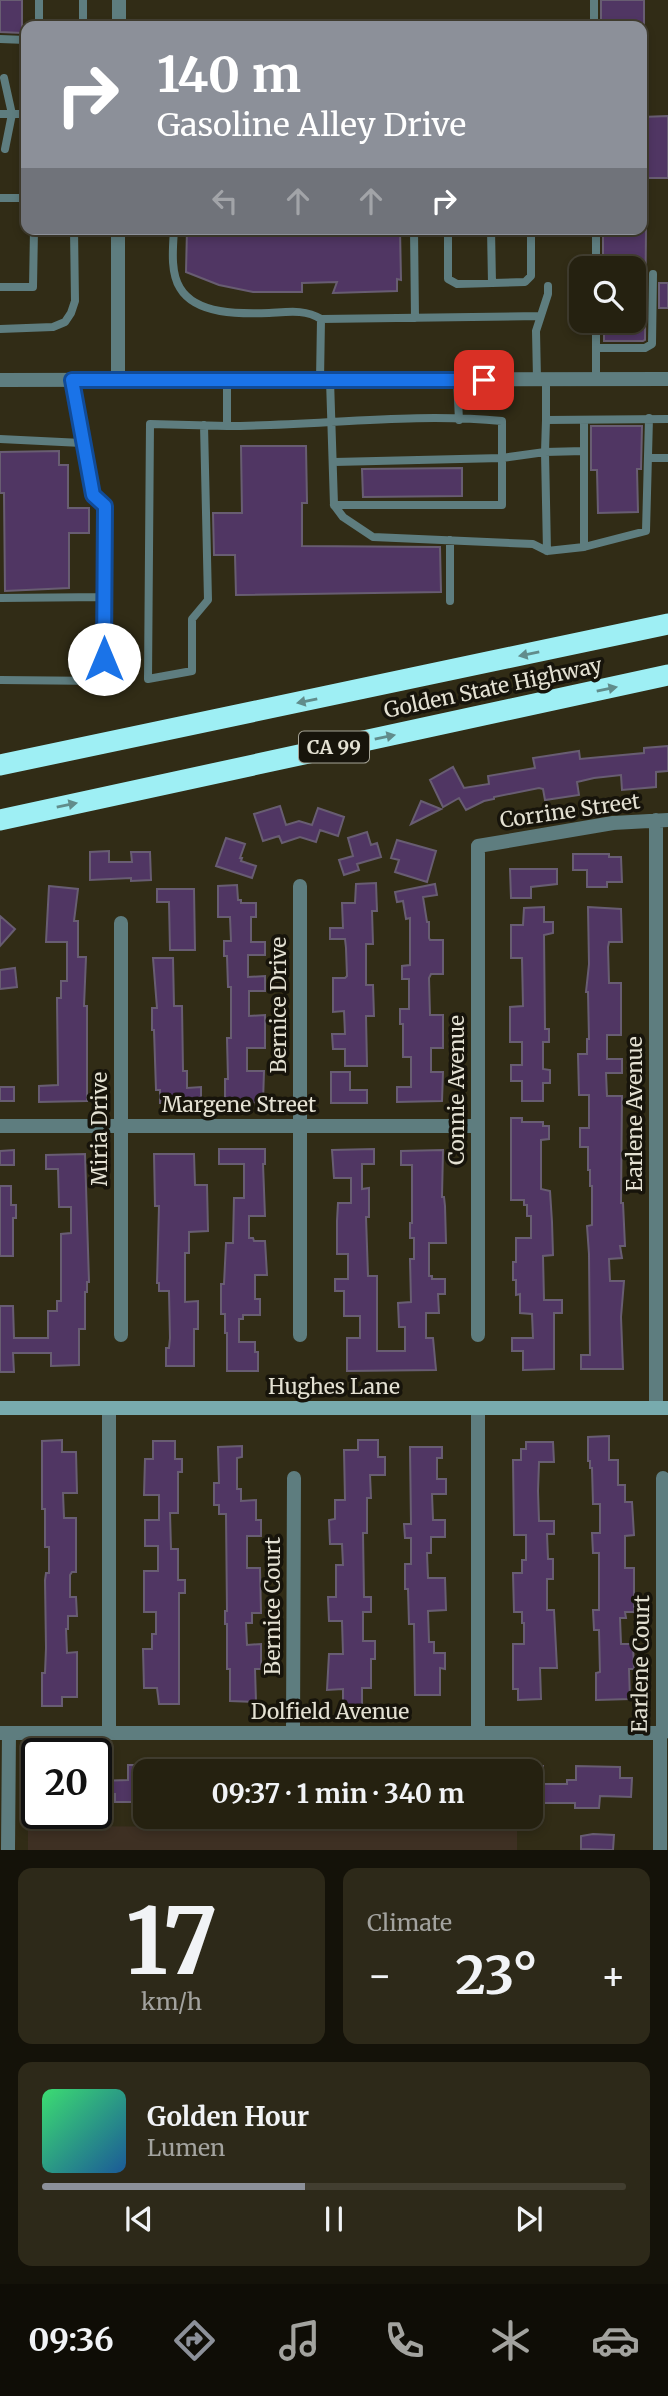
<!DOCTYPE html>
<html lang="en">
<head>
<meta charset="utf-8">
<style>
  :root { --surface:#252110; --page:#2d2919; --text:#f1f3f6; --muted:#a3a39f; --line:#423e30; --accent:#8c9099 }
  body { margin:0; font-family:Merriweather,serif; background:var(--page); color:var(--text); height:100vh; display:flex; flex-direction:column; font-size:26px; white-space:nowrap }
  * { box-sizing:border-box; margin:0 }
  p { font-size:23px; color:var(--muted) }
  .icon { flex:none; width:38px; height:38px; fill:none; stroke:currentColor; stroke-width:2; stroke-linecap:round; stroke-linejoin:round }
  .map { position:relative; height:1850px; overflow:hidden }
  .sheet { display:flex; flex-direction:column; gap:18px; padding:18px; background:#141209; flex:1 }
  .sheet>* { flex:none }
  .hud { position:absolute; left:21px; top:21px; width:626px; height:214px; border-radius:14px; box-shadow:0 4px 10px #0003,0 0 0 2px var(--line); background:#8c9099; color:#fff; overflow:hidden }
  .fabs { position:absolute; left:569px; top:256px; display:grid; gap:14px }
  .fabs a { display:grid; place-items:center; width:77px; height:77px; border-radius:14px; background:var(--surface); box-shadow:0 4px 10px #0003,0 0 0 2px var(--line); font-size:35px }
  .speed { position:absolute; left:21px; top:1738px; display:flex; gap:14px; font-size:35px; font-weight:700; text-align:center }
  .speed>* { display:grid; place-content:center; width:91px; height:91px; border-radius:50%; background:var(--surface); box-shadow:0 4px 10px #0003,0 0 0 2px var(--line); line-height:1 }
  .speed .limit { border:4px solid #111; border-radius:10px; background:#fff; color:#111 }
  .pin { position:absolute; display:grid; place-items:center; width:60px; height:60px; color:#fff; margin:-30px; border-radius:14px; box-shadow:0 4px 10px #0006 }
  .me { position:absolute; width:77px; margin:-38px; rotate:0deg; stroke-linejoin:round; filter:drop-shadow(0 0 5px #0008) }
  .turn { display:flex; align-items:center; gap:24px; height:147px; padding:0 21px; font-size:32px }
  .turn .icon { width:91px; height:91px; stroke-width:2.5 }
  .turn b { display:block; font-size:49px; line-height:60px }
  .lanes { display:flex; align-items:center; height:66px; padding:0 21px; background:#0003; justify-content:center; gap:35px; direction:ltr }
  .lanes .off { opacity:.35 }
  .big { font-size:52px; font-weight:700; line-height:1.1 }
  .sheet .widget { flex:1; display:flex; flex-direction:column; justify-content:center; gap:10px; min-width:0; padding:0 24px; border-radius:14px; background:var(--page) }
  .sheet .dial { align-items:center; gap:0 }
  .dial b { font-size:91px; line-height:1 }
  .song { display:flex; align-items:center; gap:21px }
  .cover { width:84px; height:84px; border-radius:10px; background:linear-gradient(135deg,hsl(140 70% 55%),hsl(210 70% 35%)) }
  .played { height:7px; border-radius:4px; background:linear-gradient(90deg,var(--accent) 45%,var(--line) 45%) }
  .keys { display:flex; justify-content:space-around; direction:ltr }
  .heat { display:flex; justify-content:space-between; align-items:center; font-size:38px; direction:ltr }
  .sheet .tiles { flex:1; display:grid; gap:18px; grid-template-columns:1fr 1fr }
  .widget:last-child { grid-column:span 2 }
  .trip { position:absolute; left:133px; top:1759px; width:410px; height:70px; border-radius:14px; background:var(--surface); box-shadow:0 4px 10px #0003,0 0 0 2px var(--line); font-weight:700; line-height:70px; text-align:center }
  .menu { display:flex; height:112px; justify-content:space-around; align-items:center; background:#0f0d06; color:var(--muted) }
  .menu .icon { width:49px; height:49px }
  .menu .current { color:var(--accent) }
  .menu b { font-size:32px; color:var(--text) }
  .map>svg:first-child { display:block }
</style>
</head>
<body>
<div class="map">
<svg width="668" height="1850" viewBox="0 0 668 1850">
  <rect width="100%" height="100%" fill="#312c16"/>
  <path fill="#3e3023" d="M28 1826 517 1828V1850H28Z"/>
  <path fill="#503663" stroke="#685d72" stroke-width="2" d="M0 0H22V33L0 32Z
    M601 0H644V26H601Z
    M668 116V178H642V117Z
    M187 229H400L401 280 397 279V291L333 293 337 282 302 283V292H253L219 285 186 272Z
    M603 229H646L645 340 643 341H604V320H634V268H603Z
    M659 283H668V308H659Z
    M591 426H642L641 469H637L638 512 598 513 597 470H591Z
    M241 446H306L307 503H302V546L440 547 441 592 236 595 235 555H214L213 513H242Z
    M59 451V465H68V508H89V533H69V588L5 591 4 493H0V452Z
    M462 468V496L363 497 362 469Z
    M668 746V771L656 772V787L622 790 621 775 594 778 577 782 579 795 545 800 543 789 539 788 494 797V799L484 801 466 810 459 798 443 807 430 780 453 767 464 788 489 784 488 776 535 768 533 758 579 751 580 759 644 753V748Z
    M421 801 441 809 411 824Z
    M280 806 286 825 299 821 312 825 318 808 344 817 338 836 320 830 316 842 300 837 282 843 279 836 263 841 254 814Z
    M367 832 371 845 377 843 381 857 357 864 359 870 344 875 339 860 353 856 348 838Z
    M226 838 245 844 240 858H242L241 861 256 866 252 878 216 866Z
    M397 840 436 851 427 882 395 872 399 860 391 858Z
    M109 851V862H132L131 852H150L151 880 131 881V878L90 880V852Z
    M573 854H609V857H621L622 882H607V887H587V870H573Z
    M510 869H557V884L531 887V898H511Z
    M376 883 377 911H372L373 944H366V985H373L374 1016H366L367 1066H345V1049H333L332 1034H345L344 1011 333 1012V978H345L347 976 346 948 345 939H330V928H343L342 903H355L356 884Z
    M435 884 437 895 423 897 427 922H429V938L430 940H443V974H431L429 978 430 1015H443V1048H431V1072H443L442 1101 397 1102V1087H411V1057H403V1024H400V1009H409V979H402V966L410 965V918L406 919 403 901 397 902 395 892Z
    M237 885 238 900H241V903H256V917H251V942H265V955H248V977L265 976V991H249V1016L265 1015V1048H247V1071H264L263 1102 225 1103V1079H228L227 1038H231V987H228L227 956H224V941H231L230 917H218V886Z
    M49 886 78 889 74 921H78V957H86L84 1006H87V1101L39 1102V1086L58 1085 57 998H61V981H67V942H46Z
    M157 889H194L195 950H170L169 902H157Z
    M544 907V922H553V933L544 935 545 1029H549V1042H543V1069L550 1070V1083H543V1101H522V1081H511V1065H522V1042H510V1007L523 1006 522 958H511V925H523L524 908Z
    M588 907 621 909 622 942H609L608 947 609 983H621V1035H607V1059H622V1073H606L607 1096H622L621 1203H623L625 1246H620L622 1258 609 1259 610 1281H624L621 1317 623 1369H581V1355H590L589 1254 587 1226 592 1225V1186H590V1170H588V1147H580V1128H589V1095H579L578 1054H587V1039H589L588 992H586L589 964Z
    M0 916 15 929 0 946Z
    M153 958H173L174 1006H182L183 1071H187V1088L201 1087V1102L160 1103V1090H156L154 1030H152V1008H157Z
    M15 968 17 987 0 989V970Z
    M331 1072H350V1090H367V1103H331Z
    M0 1087H14V1101H0Z
    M511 1118H522V1122H543V1126H549V1139L541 1140V1189L550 1191 552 1222 553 1255 543 1256 544 1300H562V1313H554V1369L523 1370V1351H512V1338H533L532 1314 520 1313V1294L516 1295V1280H513V1262H516V1238H531V1216H527V1205H524V1200H511Z
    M219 1149H265V1164H263L265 1216H249V1238H253L254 1241H265L267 1275H255V1299H260V1315H243V1319H239V1342H255V1352H258V1371H227V1333H225V1314H221V1284H224L226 1243H233L234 1198H244V1164H219Z
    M374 1149V1164H362V1189L369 1188V1217H366L368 1276H377V1351H405V1327H399L398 1303 411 1302 410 1259H414V1238H410V1223H412V1165H401V1151L443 1150 442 1197H444L445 1206 446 1243H429V1276H432V1279H445V1294H438L439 1313H426V1338H433L436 1370 347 1371V1338H360V1316H344V1291H335V1279H348V1254H337V1221L338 1203H351V1178H334L332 1150Z
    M14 1150V1165H0V1151Z
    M85 1154 89 1282H87V1292H85V1329H79V1365L51 1366V1353H13L14 1372H0V1306H13L14 1338H48V1311H57V1301H61V1234L71 1233V1207H59L58 1169H46V1155Z
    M154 1154H194L195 1185H207L208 1231 189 1232V1253H185V1302L198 1301V1329H194V1366H166V1348H169L170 1338 169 1291H159V1283H157L159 1206H155Z
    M0 1186H11V1205H16V1218H13V1256H0Z
    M609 1436V1460H618V1485H625V1502H632L634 1535 625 1536V1568H634V1612H625L626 1618H620L621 1644H633L634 1669H629L630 1699 596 1700V1673L600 1672 599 1630H594L593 1610H599V1553H593L592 1533H600V1504H593L592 1468H590V1461H588V1437Z
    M62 1440V1452H76L77 1493H63L64 1518H76V1572H72L70 1575V1597H76L77 1616H68V1629H66L67 1653 77 1652V1697H62V1706H42V1673H45L46 1648 45 1580 46 1573H49V1547H45V1509H42V1441Z
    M358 1440H378V1457H385V1475H370L371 1498H367V1533H363L364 1597H371V1612H363V1641H375V1659H371V1688H362V1707H343V1689L327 1690 329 1654H343L342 1621H329L328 1597H336V1565H343L342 1544H330L329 1520 335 1519V1500H345L344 1450H358Z
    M153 1441H175V1459H182V1472H178V1513H170L171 1549H178V1580H185V1593H179V1704H159L157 1688H144L143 1649H152V1634H156V1612H144V1571H158V1546H145V1520H159V1495H144L145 1459H153Z
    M526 1442H553L554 1462H539L538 1491 539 1521H554V1534H547L548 1559H553V1579H547V1610H554L557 1668H540L541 1699 518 1700V1689H513V1644H524V1623H522V1612H514L513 1573H522V1560H526V1535H514L513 1460H521V1449H526Z
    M242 1446V1457L237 1458V1489H241V1501L256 1500V1520H261V1536H247V1568H260L261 1613H252V1623H246L247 1645 261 1644V1669H255L256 1702 230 1701V1669H227V1624H225V1611H227L226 1514H219V1505H214V1483H219L218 1447Z
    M410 1447H442V1458H437V1479H446V1494H432L433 1520H445V1537H431V1553H427L428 1578H445L446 1610 428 1611 429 1642H434V1653H445V1669L440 1668V1695H415L414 1624H409L408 1589H405V1564H411V1538H405L404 1524H411Z
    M128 1765H142L143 1802H115V1794H96V1781L128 1780Z
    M531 1766H543V1784H567V1780H576V1766L620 1767V1778H632L631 1797 600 1796 599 1808H575V1803H531Z
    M593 1834 614 1835 613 1850 581 1849V1836Z"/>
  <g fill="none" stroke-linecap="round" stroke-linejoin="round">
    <path stroke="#5e7d7f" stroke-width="8" d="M83 0V26
      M594 0V26
      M39 26V0
      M0 39 26 40
      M4 78 12 114 5 149
      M0 114H26
      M0 198H26
      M174 229C173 247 170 272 180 288 196 315 241 314 269 313 288 312 305 309 321 319
      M414 229 415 318
      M448 229V279L457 284 525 282 531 276V229
      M491 229 492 283
      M596 229V268
      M0 287H33L34 229
      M596 320V379
      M0 329 53 327 65 322 71 313 75 301 74 229
      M596 348H645L652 344 653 274
      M457 379 459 420
      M537 379 536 331 548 294V286
      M227 380V426C318 426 411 412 502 421V458L545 452 546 420 668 419
      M320 380 321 319 540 316
      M330 380 334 505H502V458L334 462
      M546 420V379
      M584 420V547
      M204 425 208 600 192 619V671L148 679 150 424 227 426
      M0 439 82 443 72 380
      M584 451 545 452 547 551 584 547 646 531 649 418
      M648 458H668
      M334 505 343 517 373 537 533 544 547 551
      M450 540V601
      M0 598 105 597
      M0 680 104 681 105 506 93 495 82 443"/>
    <path stroke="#5e7d7f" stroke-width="14" d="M119 26V0
      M118 229V380
      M0 380 668 379
      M656 820V1408
      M121 923V1335
      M0 1126H478
      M300 1335V886
      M478 1335V846L613 823 668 820
      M109 1408V1733
      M478 1408V1733
      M0 1733H660
      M293 1733 294 1478
      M8 1850 9 1733
      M660 1850V1733H663V1478"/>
    <path stroke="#78abae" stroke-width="14" d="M0 1408H668"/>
    <path stroke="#9eeff4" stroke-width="21" d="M0 765 668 624
      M0 820 668 675"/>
  </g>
  <defs><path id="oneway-solid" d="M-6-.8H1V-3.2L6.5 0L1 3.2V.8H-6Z" transform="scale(1.75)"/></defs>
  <g fill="#618c8b">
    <use href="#oneway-solid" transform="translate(529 654) rotate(168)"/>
    <use href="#oneway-solid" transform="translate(607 689) rotate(-12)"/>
    <use href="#oneway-solid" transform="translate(307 701) rotate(168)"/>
    <use href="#oneway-solid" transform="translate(385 737) rotate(-12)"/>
    <use href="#oneway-solid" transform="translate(67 805) rotate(-12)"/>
  </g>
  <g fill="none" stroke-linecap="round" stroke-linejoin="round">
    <g stroke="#114b97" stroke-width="18">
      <path id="route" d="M104 659 105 506 93 495 72 380H484"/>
    </g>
    <use href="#route" stroke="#1a73e8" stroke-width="12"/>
  </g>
  <g text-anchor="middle" stroke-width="7" stroke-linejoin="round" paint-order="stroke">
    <rect fill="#17140b" stroke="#a6a497" stroke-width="2" x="299" y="731.5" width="70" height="31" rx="5"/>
    <g font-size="19" font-weight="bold" fill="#e4e1d3">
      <text x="334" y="754">CA 99</text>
    </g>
    <g font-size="21" fill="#e4e1d3" stroke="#17140b">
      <text transform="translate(493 688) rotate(-12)" y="7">Golden State Highway</text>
      <text transform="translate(570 811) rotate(-8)" y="7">Corrine Street</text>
      <text transform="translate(279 1005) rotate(-90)" y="7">Bernice Drive</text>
      <text transform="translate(457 1090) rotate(-90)" y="7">Connie Avenue</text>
      <text x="239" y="1112">Margene Street</text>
      <text transform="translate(635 1114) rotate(-90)" y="7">Earlene Avenue</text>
      <text transform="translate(100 1129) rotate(-90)" y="7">Miria Drive</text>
      <text x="334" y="1394">Hughes Lane</text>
      <text transform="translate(273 1606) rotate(-90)" y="7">Bernice Court</text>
      <text transform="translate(641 1664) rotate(-89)" y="7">Earlene Court</text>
      <text x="330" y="1719">Dolfield Avenue</text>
    </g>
  </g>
</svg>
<div class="fabs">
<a><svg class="icon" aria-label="search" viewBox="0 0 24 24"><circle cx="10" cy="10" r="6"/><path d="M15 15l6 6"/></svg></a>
</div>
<div class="speed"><div class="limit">20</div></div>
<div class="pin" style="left:484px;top:380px;background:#d93025"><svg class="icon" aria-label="arrive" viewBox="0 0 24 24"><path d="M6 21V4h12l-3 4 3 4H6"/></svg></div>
<svg class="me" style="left:104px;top:659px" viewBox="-20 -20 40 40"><circle r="19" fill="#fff"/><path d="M0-13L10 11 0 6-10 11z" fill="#1a73e8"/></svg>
<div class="trip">09:37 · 1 min · 340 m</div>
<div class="hud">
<div class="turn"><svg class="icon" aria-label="right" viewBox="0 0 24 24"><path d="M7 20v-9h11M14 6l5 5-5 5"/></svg><div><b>140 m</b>Gasoline Alley Drive</div></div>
<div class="lanes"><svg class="icon off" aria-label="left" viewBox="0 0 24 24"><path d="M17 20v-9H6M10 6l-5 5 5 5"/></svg><svg class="icon off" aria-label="ahead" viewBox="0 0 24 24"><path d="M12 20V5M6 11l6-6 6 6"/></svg><svg class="icon off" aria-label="ahead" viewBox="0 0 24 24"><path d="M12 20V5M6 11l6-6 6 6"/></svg><svg class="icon" aria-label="right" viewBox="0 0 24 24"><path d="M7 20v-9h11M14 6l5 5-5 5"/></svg></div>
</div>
</div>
<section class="sheet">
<div class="tiles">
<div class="widget dial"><b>17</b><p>km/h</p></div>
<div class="widget"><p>Climate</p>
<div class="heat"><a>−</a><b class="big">23°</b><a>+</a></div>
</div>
<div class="widget">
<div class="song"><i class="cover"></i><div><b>Golden Hour</b><p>Lumen</p></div></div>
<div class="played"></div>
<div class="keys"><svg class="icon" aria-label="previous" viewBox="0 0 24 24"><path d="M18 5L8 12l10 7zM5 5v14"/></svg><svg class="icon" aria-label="pause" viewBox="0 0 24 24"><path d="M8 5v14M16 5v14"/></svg><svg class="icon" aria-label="next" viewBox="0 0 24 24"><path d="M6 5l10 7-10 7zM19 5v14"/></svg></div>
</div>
</div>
</section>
<nav class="menu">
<b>09:36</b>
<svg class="icon current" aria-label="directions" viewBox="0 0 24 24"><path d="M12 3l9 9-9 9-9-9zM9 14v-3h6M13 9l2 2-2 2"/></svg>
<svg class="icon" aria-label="music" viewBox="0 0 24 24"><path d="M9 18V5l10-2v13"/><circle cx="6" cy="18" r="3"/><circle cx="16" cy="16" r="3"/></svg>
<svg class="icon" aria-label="phone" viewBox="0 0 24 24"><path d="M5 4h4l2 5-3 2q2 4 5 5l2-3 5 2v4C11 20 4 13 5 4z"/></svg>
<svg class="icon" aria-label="climate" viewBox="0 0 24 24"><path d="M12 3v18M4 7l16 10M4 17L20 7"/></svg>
<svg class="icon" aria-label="car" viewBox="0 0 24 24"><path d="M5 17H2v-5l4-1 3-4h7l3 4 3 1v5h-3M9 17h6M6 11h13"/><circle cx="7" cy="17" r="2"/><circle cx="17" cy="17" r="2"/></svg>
</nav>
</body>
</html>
